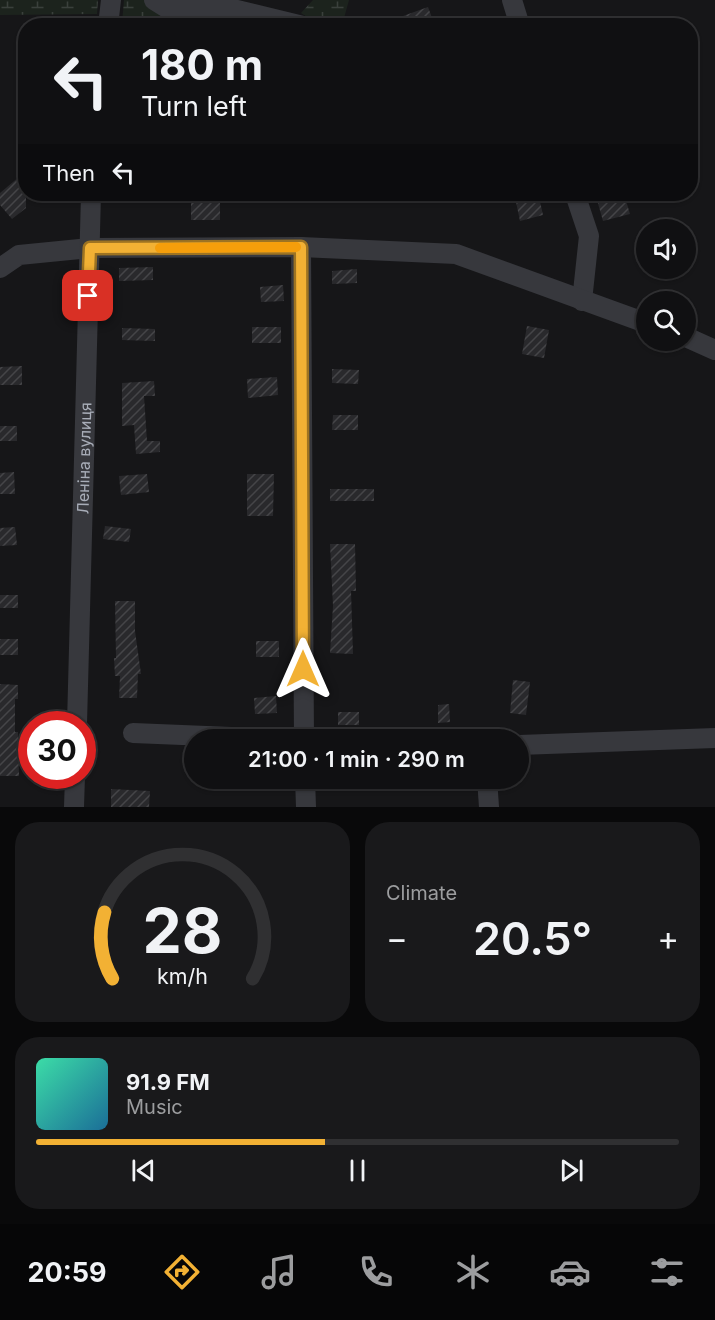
<!DOCTYPE html>
<html lang="en">
<head>
<meta charset="utf-8">
<style>
  :root { --surface:#101012; --page:#19191b; --text:#f1f3f6; --muted:#9c9d9f; --line:#303032; --accent:#f2b134 }
  body { margin:0; font-family:Inter,sans-serif; background:var(--page); color:var(--text); height:100vh; display:flex; flex-direction:column; font-size:22px; white-space:nowrap }
  * { box-sizing:border-box; margin:0 }
  p { font-size:20px; color:var(--muted) }
  .icon { flex:none; width:33px; height:33px; fill:none; stroke:currentColor; stroke-width:2; stroke-linecap:round; stroke-linejoin:round }
  .map { position:relative; height:807px; overflow:hidden }
  .panel { display:flex; flex-direction:column; gap:15px; padding:15px; background:#09090a; flex:1 }
  .panel>* { flex:none }
  .hud { position:absolute; left:18px; top:18px; width:680px; height:183px; border-radius:24px; box-shadow:0 2px 4px #0004,0 0 0 2px var(--line); background:#101012; color:var(--text); overflow:hidden }
  .buttons { position:absolute; left:636px; top:219px; display:grid; gap:12px }
  .buttons a { display:grid; place-items:center; width:60px; height:60px; border-radius:50%; background:var(--surface); box-shadow:0 2px 4px #0004,0 0 0 2px var(--line); font-size:30px }
  .speed { position:absolute; left:18px; top:711px; display:flex; gap:12px; font-size:30px; font-weight:700; text-align:center }
  .speed>* { display:grid; place-content:center; width:78px; height:78px; border-radius:50%; background:var(--surface); box-shadow:0 2px 4px #0004,0 0 0 2px var(--line); line-height:1 }
  .speed .limit { border:9px solid #d22; background:#fff; color:#111 }
  .pin { position:absolute; display:grid; place-items:center; width:51px; height:51px; color:#fff; margin:-26px; border-radius:12px; box-shadow:0 3px 9px #0006 }
  .me { position:absolute; width:66px; margin:-33px; rotate:0deg; stroke-linejoin:round; filter:drop-shadow(0 0 4px #0008) }
  .turn { display:flex; align-items:center; gap:21px; height:126px; padding:0 24px; font-size:27px }
  .turn .icon { width:78px; height:78px; stroke-width:2.5 }
  .turn b { display:block; font-size:42px; line-height:51px }
  .then { display:flex; align-items:center; height:57px; padding:0 24px; background:#0003; gap:12px; font-size:22px }
  .big { font-size:45px; font-weight:600; line-height:1.1 }
  .panel .tile { flex:1; display:flex; flex-direction:column; justify-content:center; gap:9px; min-width:0; padding:0 21px; border-radius:24px; background:var(--page) }
  .panel .dial { align-items:center; gap:0 }
  .dial svg { height:156px; overflow:visible; fill:none; stroke:var(--line); stroke-width:7; stroke-linecap:round; text-anchor:middle }
  .dial text { fill:var(--text); stroke:none }
  .song { display:flex; align-items:center; gap:18px }
  .cover { width:72px; height:72px; border-radius:9px; background:linear-gradient(135deg,hsl(160 70% 55%),hsl(200 70% 35%)) }
  .played { height:6px; border-radius:3px; background:linear-gradient(90deg,var(--accent) 45%,var(--line) 45%) }
  .keys { display:flex; justify-content:space-around; direction:ltr }
  .heat { display:flex; justify-content:space-between; align-items:center; font-size:33px; direction:ltr }
  .panel .tiles { flex:1; display:grid; gap:15px; grid-template-columns:1fr 1fr }
  .tile:last-child { grid-column:span 2 }
  .trip { position:absolute; left:184px; top:729px; width:345px; height:60px; border-radius:30px; background:var(--surface); box-shadow:0 2px 4px #0004,0 0 0 2px var(--line); font-weight:600; line-height:60px; text-align:center }
  .tab-bar { display:flex; height:96px; justify-content:space-around; align-items:center; background:#060607; color:var(--muted) }
  .tab-bar .icon { width:42px; height:42px }
  .tab-bar .current { color:var(--accent) }
  .tab-bar b { font-size:27px; color:var(--text) }
  .map>svg:first-child { display:block }
</style>
</head>
<body>
<div class="map">
<svg width="715" height="807" viewBox="0 0 715 807">
  <defs>
    <pattern id="wetland-marsh" width="20" height="14" patternUnits="userSpaceOnUse" patternTransform="scale(1.5)"><rect width="20" height="14" fill="#1c231d"/><path d="M1 5h8M5 5V1M11 12h8M15 12V8" fill="none" stroke="#3a403c"/></pattern>
    <pattern id="building-hatch" width="6" height="6" patternUnits="userSpaceOnUse" patternTransform="scale(1.5)"><rect width="6" height="6" fill="#29292c"/><path d="M-1 1l2-2M0 6l6-6M5 7l2-2" fill="none" stroke="#454548"/></pattern>
  </defs>
  <rect width="100%" height="100%" fill="#161618"/>
  <path fill="url(#wetland-marsh)" d="M0 0H98L97 14 0 15Z
    M124 0H145L288 25 125 26 122 24Z
    M313 0H349L342 25H319L301 13Z"/>
  <path fill="url(#building-hatch)" d="M428 7 435 26H406L403 16Z
    M26 171V208L12 219 0 205V193Z
    M624 194 630 214 603 221 597 200Z
    M539 197 543 215 520 221 516 202Z
    M191 202 220 203V220H191Z
    M153 267V280L119 281V268Z
    M357 269V283L332 284V271Z
    M283 285 284 301 261 302 260 287Z
    M527 326 549 330 544 358 522 354Z
    M252 327H281V343H252Z
    M122 328 155 329V341L122 340Z
    M22 366V385H0V367Z
    M332 369 359 370 358 384 332 383Z
    M277 377 278 395 248 398 247 379Z
    M154 381 155 396H144L147 441H160V452L136 454 134 425 122 426V383Z
    M333 415H358V430H332Z
    M0 426H17V441H0Z
    M14 472 15 494H0V473Z
    M147 474 149 492 121 495 119 476Z
    M247 474H274L273 516H247Z
    M330 489H374V501H330Z
    M105 526 131 529 129 542 103 539Z
    M15 527 17 545 0 546V528Z
    M330 544H355L356 591H351L353 654 330 653 333 606Z
    M0 595H18V608H0Z
    M115 601H135V631L141 674H138L137 698H119L120 676H115L114 658H116Z
    M0 639H18V655H0Z
    M256 641H279V657H256Z
    M513 680 530 682 526 715 510 713Z
    M0 684 18 685V699H15V732H18L19 776H0Z
    M276 696 277 713 255 714 254 698Z
    M449 704 450 722 438 723V705Z
    M338 712H359V725H338Z
    M111 789 150 791 149 807H111Z"/>
  <g fill="none" stroke-linecap="round" stroke-linejoin="round">
    <g stroke="#37383d" stroke-width="20">
      <path d="M154 0 170 10 233 9 303 26"/>
      <path d="M512 0 520 26"/>
      <path d="M108 26 111 0"/>
      <path d="M575 194 589 236 582 301"/>
      <path d="M301 247 304 740"/>
      <path d="M0 268 19 255 90 248 301 247 456 254 646 323"/>
      <path d="M686 337 715 350"/>
      <path id="s1" d="M77 724 91 194"/>
      <path d="M133 733 305 740"/>
      <path d="M519 745 715 738"/>
      <path d="M305 778 306 807"/>
      <path d="M487 778 489 807"/>
      <path d="M74 807 75 776"/>
    </g>
  </g>
  <g fill="none" stroke-linecap="round" stroke-linejoin="round">
    <g stroke="#9d7322" stroke-width="15">
      <path id="route" d="M88 296 90 248 301 247 303 669"/>
    </g>
    <use href="#route" stroke="#f2b134" stroke-width="10"/>
    <path stroke="#f59e0b" stroke-width="10" d="M160 248 296 247"/>
  </g>
  <g text-anchor="middle" stroke-width="6" stroke-linejoin="round" paint-order="stroke">
    <g font-size="16" fill="#a8adb8" stroke="#111113">
      <text dy="6" stroke="none"><textPath href="#s1" startOffset="266">Леніна вулиця</textPath></text>
    </g>
  </g>
</svg>
<div class="buttons">
<a><svg class="icon" aria-label="sound" viewBox="0 0 24 24"><path d="M4 9h4l5-4v14l-5-4H4zM17 9q2 3 0 6"/></svg></a>
<a><svg class="icon" aria-label="search" viewBox="0 0 24 24"><circle cx="10" cy="10" r="6"/><path d="M15 15l6 6"/></svg></a>
</div>
<div class="speed"><div class="limit">30</div></div>
<div class="pin" style="left:88px;top:296px;background:#d93025"><svg class="icon" aria-label="arrive" viewBox="0 0 24 24"><path d="M6 21V4h12l-3 4 3 4H6"/></svg></div>
<svg class="me" style="left:303px;top:669px" viewBox="-20 -20 40 40"><path d="M0-17L14 15 0 8-14 15z" fill="#f2b134" stroke="#fff" stroke-width="4"/></svg>
<div class="trip">21:00 · 1 min · 290 m</div>
<div class="hud">
<div class="turn"><svg class="icon" aria-label="left" viewBox="0 0 24 24"><path d="M17 20v-9H6M10 6l-5 5 5 5"/></svg><div><b>180 m</b>Turn left</div></div>
<div class="then">Then<svg class="icon" aria-label="left" viewBox="0 0 24 24"><path d="M17 20v-9H6M10 6l-5 5 5 5"/></svg></div>
</div>
</div>
<section class="panel">
<div class="tiles">
<div class="tile dial"><svg viewBox="0 0 100 80">
<path d="M14 69A42 42 0 1 1 86 69"/>
<path d="M14 69A42 42 0 0 1 10 35" stroke="#f2b134"/>
<text x="50" y="56" font-size="32" font-weight="700">28</text>
<text x="50" y="72" font-size="11">km/h</text>
</svg></div>
<div class="tile"><p>Climate</p>
<div class="heat"><a>−</a><b class="big">20.5°</b><a>+</a></div>
</div>
<div class="tile">
<div class="song"><i class="cover"></i><div><b>91.9 FM</b><p>Music</p></div></div>
<div class="played"></div>
<div class="keys"><svg class="icon" aria-label="previous" viewBox="0 0 24 24"><path d="M18 5L8 12l10 7zM5 5v14"/></svg><svg class="icon" aria-label="pause" viewBox="0 0 24 24"><path d="M8 5v14M16 5v14"/></svg><svg class="icon" aria-label="next" viewBox="0 0 24 24"><path d="M6 5l10 7-10 7zM19 5v14"/></svg></div>
</div>
</div>
</section>
<nav class="tab-bar">
<b>20:59</b>
<svg class="icon current" aria-label="directions" viewBox="0 0 24 24"><path d="M12 3l9 9-9 9-9-9zM9 14v-3h6M13 9l2 2-2 2"/></svg>
<svg class="icon" aria-label="music" viewBox="0 0 24 24"><path d="M9 18V5l10-2v13"/><circle cx="6" cy="18" r="3"/><circle cx="16" cy="16" r="3"/></svg>
<svg class="icon" aria-label="phone" viewBox="0 0 24 24"><path d="M5 4h4l2 5-3 2q2 4 5 5l2-3 5 2v4C11 20 4 13 5 4z"/></svg>
<svg class="icon" aria-label="climate" viewBox="0 0 24 24"><path d="M12 3v18M4 7l16 10M4 17L20 7"/></svg>
<svg class="icon" aria-label="car" viewBox="0 0 24 24"><path d="M5 17H2v-5l4-1 3-4h7l3 4 3 1v5h-3M9 17h6M6 11h13"/><circle cx="7" cy="17" r="2"/><circle cx="17" cy="17" r="2"/></svg>
<svg class="icon" aria-label="filters" viewBox="0 0 24 24"><path d="M4 7h16M4 17h16"/><circle cx="9" cy="7" r="2"/><circle cx="15" cy="17" r="2"/></svg>
</nav>
</body>
</html>
